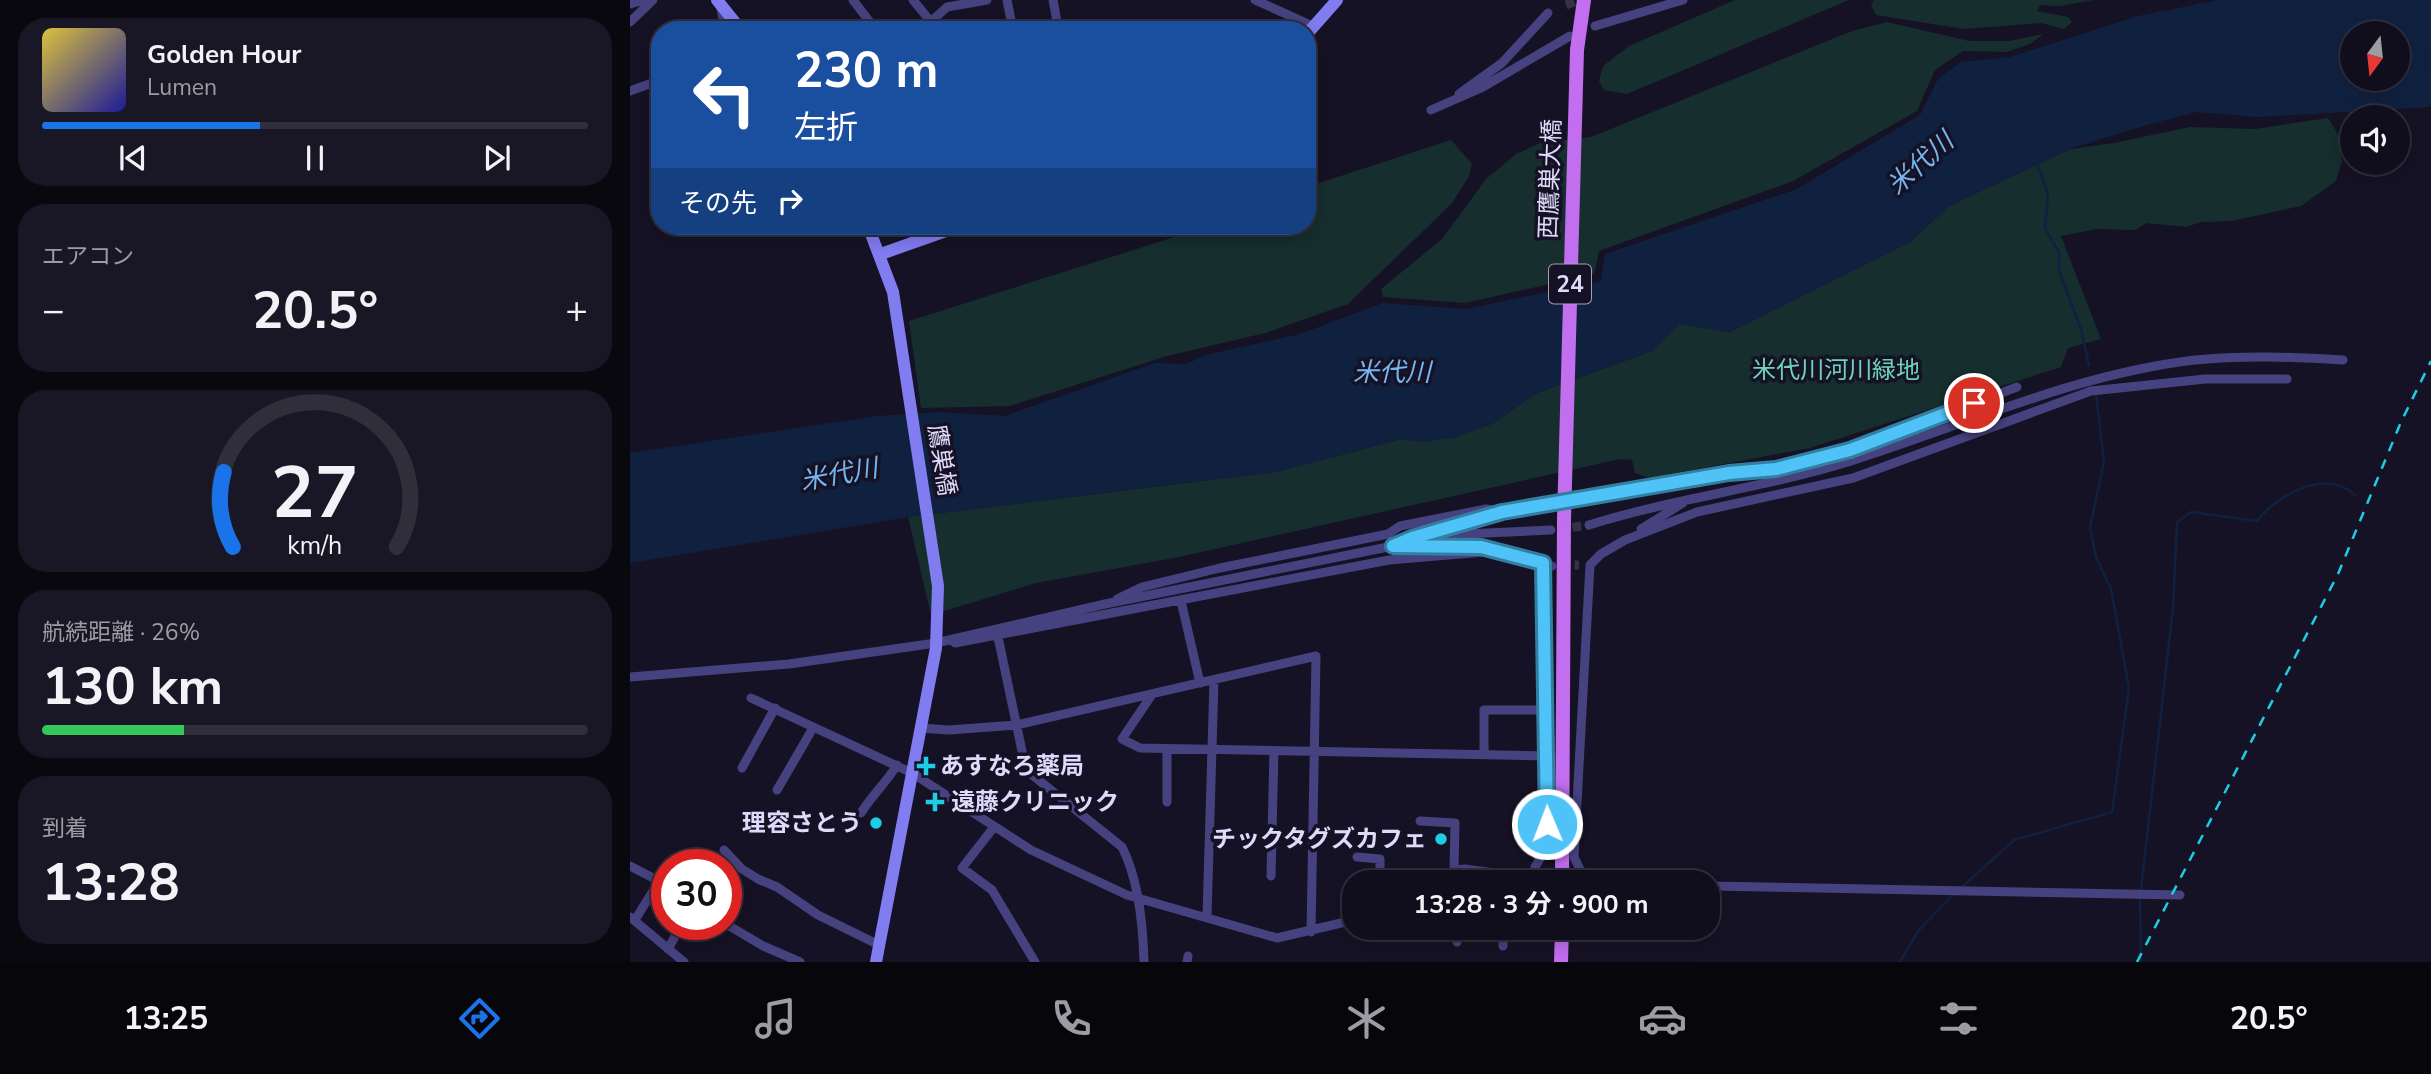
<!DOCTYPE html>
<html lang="ja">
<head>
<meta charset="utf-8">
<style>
  :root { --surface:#100e1c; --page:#191725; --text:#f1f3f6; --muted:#9c9ca3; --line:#302e3b; --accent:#1a73e8 }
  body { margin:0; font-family:"Nunito Sans","Noto Sans JP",sans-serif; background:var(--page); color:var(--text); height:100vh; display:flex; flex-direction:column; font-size:26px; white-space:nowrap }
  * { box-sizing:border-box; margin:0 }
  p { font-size:23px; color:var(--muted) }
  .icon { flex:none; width:38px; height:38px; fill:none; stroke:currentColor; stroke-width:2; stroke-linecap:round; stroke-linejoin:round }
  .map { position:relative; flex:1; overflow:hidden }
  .panel { display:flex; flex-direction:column; gap:18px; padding:18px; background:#09080f; width:630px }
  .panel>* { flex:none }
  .banner { position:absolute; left:21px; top:21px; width:665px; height:214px; border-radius:28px; box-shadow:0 4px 18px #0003,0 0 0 2px var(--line); background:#1a4fa0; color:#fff; overflow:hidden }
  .needle { width:46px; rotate:195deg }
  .buttons { position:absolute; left:1710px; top:21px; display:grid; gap:14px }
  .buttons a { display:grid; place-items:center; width:70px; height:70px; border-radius:50%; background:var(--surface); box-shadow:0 4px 18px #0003,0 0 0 2px var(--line); font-size:35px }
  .speed { position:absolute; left:21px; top:849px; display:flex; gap:14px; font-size:35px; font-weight:700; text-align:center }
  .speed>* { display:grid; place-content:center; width:91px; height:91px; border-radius:50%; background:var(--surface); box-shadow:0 4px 18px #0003,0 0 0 2px var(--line); line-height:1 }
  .speed .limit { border:10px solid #d22; background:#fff; color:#111 }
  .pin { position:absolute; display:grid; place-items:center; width:60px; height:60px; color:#fff; margin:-30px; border:4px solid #fff; border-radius:50%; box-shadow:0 2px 7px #0007 }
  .me { position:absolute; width:77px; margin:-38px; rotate:359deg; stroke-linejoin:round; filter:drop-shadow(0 0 5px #0008) }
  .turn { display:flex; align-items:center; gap:24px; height:147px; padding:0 28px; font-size:32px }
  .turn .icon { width:91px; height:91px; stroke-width:2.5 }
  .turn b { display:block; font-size:49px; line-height:60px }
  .then { display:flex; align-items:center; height:66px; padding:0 28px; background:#0003; gap:14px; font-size:26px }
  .big { font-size:52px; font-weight:700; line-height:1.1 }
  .panel .card { flex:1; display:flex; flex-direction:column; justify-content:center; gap:10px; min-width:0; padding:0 24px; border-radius:28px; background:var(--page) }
  .panel .dial { align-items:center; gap:0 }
  .dial svg { height:182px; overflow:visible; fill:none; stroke:var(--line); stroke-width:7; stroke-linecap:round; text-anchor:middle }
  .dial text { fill:var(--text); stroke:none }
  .song { display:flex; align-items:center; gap:21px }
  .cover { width:84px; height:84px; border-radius:10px; background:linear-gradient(135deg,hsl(50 70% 55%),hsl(240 70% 35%)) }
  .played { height:7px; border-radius:4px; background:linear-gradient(90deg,var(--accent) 40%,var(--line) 40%) }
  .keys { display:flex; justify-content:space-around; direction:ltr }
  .heat { display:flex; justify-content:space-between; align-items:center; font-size:38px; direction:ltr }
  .charge { height:10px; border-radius:5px; background:linear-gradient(90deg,#34c759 26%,var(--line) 0) }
  .trip { position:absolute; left:712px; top:870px; width:378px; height:70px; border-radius:28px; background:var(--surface); box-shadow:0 4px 18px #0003,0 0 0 2px var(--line); font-weight:700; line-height:70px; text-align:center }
  .tabs { display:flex; height:112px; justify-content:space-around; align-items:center; background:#06060b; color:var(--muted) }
  .tabs .icon { width:49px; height:49px }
  .tabs .active { color:var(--accent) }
  .tabs b { font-size:32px; color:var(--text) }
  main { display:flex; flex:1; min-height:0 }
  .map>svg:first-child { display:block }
</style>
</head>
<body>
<main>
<section class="panel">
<div class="card">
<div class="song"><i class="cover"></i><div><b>Golden Hour</b><p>Lumen</p></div></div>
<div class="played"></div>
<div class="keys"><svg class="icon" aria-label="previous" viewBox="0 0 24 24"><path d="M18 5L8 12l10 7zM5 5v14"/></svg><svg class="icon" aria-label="pause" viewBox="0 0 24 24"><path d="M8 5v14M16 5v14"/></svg><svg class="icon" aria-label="next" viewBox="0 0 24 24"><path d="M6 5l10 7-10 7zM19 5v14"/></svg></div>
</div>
<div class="card"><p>エアコン</p>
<div class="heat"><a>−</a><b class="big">20.5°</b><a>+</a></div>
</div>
<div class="card dial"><svg viewBox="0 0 100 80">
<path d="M14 69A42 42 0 1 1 86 69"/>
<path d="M14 69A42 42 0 0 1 10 36" stroke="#1a73e8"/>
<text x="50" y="56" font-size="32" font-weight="700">27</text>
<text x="50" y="72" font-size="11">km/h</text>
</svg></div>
<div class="card"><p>航続距離 · 26%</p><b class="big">130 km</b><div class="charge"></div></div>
<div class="card"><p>到着</p><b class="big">13:28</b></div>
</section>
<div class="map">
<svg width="1801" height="962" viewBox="0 0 1801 962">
  <rect width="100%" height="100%" fill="#161225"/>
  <path fill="#162e2e" d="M1105 0H1219L997 94 974 90 969 81 973 66 999 46Z
    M1244 0H1464L1429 6 1410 5 1407 11 1438 17 1442 22 1434 29 1411 23 1334 29 1246 15 1241 6Z
    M1257 22 1339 41H1379L1413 34 1400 44 1377 52 1333 51 1305 70 1287 111 1163 181 969 251 964 274 835 303 753 297 751 289 812 239 856 179 886 154 910 143 961 137 1222 31Z
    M1698 118 1709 136 1712 161 1706 181 1671 206 1602 221 1571 222 1556 227 1517 223 1505 230 1467 229 1431 236 1471 339 1438 348 1431 367 1180 448 1019 478 1005 473 1002 460 990 459 549 557 406 583 301 615 278 517 646 472 771 439 794 442 862 424 907 393 1022 351 1049 324 1100 332 1280 242 1319 206 1440 149 1484 143 1560 127 1625 129Z
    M821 140 842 164 839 176 822 203 718 304 635 333 537 356 380 406 291 408 279 321 579 226H677V187Z"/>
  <path fill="#102140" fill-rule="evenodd" d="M1588 0H1801V107L1628 117 1567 112 1520 124 1442 148 1319 206 1280 242 1099 332 1049 324 1022 351 907 393 862 424 823 438 794 442 771 439 646 472 278 517 0 563V453L247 416 309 412 375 416 525 363 557 364 575 355 670 334 753 303 836 309 971 281 975 254 1167 189 1290 115 1308 79 1331 62 1380 57 1508 16ZM1722 33H1768V79H1722Z"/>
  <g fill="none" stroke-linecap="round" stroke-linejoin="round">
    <path stroke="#102140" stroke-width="2.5" d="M1407 163 1418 194 1415 228 1429 253V271L1451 329 1459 365
      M1332 887 1384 840 1482 812 1499 688 1481 589 1466 557 1460 527 1474 462 1466 394
      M1270 962 1288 931 1324 894
      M1511 962 1510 898 1543 608 1547 522 1561 512 1627 521C1647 495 1697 467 1726 496"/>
    <path stroke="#343045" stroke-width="9" stroke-dasharray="9 4.5" stroke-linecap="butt" d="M936 5 949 0
      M929 529 959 525
      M931 565H949"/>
    <path stroke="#46427f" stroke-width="9" d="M223 0 246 30
      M283 0 301 22
      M377 0 383 30
      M423 0 428 27
      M625 0 685 27
      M0 4 15 0
      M90 4 95 30
      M0 22 23 0
      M965 26 1053 0
      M292 30 317 7 357 0
      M0 91 30 80
      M829 94 872 63 918 13
      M801 110 851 88 940 36
      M959 525C1045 498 1135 488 1221 461 1335 425 1445 374 1565 360 1615 355 1664 357 1713 360
      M1011 529 1053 503
      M781 538 872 512 1099 473 1146 469 1220 450 1387 387
      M786 547 842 548
      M487 599 512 587 590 568 758 534 770 526 856 509 867 511
      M551 601 570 683
      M368 637 396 770 492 847C509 880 513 926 514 962
      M325 643 759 560 866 551 922 566
      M0 677 159 664 306 643 475 604 763 546 834 534 921 530
      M521 696 492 739 510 748 917 756
      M121 698 282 773 401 850 497 895 647 938 724 920
      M290 728 319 730 386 725 686 656 681 932
      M537 749V802
      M854 754V710H917
      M112 768 145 708
      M147 790 183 728
      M231 813C242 795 256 783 267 765
      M790 821 825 823 824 870
      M364 827 332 868 362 890 405 962
      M94 850 112 869 128 879 147 887 188 915 249 945
      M727 857 750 859V882
      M0 866 29 881
      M641 876 644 751
      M904 878 905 867 917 847 913 563
      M799 882 824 870 835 869 931 882
      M956 882 944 857 960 565 971 554 995 540 1067 512 1223 478 1461 391 1575 379H1657
      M1078 886 1550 895
      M577 916 584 681
      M0 917 54 962
      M5 920 29 881 37 886
      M96 924 133 946 170 962
      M827 942V928
      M873 946V928
      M38 949 52 924
      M557 962 558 956"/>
    <path stroke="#817cf0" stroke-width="12" d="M87 0 111 30
      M677 34 707 0
      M238 226 263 292 308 586 306 648 246 962
      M251 254 330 226"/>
    <path stroke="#c16eef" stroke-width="14" d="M947 50 954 0
      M932 882 934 519
      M931 962 932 928"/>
    <path stroke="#1ccde5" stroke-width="2.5" stroke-dasharray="10 9" stroke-linecap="butt" d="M1507 962 1708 574 1771 422 1801 361"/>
    <path stroke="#c16eef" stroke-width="14" d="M934 519 947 50"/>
  </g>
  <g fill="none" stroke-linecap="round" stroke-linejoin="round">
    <g stroke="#337fa1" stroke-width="18">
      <path id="route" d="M917 824 913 563 851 547 763 546 782 538 872 512 1099 473 1146 469 1220 450 1344 403"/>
    </g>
    <use href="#route" stroke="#4fc3f7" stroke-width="12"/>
  </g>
  <g fill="#1ccde5" stroke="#161225" stroke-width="2.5">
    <path d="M292.5 755.5h7v7h7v7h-7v7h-7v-7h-7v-7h7z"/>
    <path d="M301.5 791.5h7v7h7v7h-7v7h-7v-7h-7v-7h7z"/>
    <circle cx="246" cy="823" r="7"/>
    <circle cx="811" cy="839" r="7"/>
  </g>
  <g text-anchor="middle" stroke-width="7" stroke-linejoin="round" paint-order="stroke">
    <rect fill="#161225" stroke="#a39ebb" stroke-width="2" x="919" y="264.5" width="42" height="39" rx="5"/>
    <g font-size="23" font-weight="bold" fill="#dfdafb">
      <text x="940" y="292">24</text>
    </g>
    <g font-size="24" fill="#dfdafb" stroke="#161225">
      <text transform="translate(920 179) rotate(-88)" y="8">西鷹巣大橋</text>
      <text transform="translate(312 460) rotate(81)" y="8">鷹巣橋</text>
    </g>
    <g font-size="24" fill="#6ed3bc" stroke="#161225">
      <text x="1206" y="378">米代川河川緑地</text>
    </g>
    <g font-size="24" font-weight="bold" fill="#dfdafb" stroke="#161225" text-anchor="start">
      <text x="310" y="774">あすなろ薬局</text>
      <text x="321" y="810">遠藤クリニック</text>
      <text x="232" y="831" text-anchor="end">理容さとう</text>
      <text x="797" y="847" text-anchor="end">チックタグズカフェ</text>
    </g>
    <g font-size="26" font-style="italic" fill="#74b4ef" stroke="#161225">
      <text transform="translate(1290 163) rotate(-42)" y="9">米代川</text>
      <text x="762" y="381">米代川</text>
      <text transform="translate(209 474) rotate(-10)" y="9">米代川</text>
    </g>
  </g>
</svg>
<div class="buttons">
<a><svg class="needle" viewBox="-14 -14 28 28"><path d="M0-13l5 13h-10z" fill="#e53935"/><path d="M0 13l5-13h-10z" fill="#9c9ca3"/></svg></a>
<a><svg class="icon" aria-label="sound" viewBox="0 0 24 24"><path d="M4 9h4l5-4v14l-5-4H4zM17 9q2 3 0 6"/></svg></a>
</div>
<div class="speed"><div class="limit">30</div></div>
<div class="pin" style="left:1344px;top:403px;background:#d93025"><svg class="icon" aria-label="arrive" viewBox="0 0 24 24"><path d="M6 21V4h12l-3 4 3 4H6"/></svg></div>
<svg class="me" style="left:917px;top:824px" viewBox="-20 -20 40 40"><circle r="17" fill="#4fc3f7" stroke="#fff" stroke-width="3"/><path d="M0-11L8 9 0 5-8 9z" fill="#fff"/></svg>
<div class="trip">13:28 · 3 分 · 900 m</div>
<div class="banner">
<div class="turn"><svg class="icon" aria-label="left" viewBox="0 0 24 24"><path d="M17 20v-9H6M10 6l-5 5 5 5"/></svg><div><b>230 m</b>左折</div></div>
<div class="then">その先<svg class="icon" aria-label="right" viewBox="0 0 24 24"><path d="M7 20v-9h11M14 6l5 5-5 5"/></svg></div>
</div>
</div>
</main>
<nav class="tabs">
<b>13:25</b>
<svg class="icon active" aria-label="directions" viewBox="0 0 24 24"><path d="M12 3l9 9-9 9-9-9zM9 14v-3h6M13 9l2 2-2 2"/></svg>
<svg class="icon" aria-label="music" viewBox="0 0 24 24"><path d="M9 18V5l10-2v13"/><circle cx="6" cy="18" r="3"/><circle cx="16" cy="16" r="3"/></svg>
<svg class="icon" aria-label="phone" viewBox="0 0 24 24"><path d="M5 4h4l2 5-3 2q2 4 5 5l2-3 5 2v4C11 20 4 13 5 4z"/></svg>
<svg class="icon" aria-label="climate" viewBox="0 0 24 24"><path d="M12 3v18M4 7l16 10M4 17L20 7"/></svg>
<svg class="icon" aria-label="car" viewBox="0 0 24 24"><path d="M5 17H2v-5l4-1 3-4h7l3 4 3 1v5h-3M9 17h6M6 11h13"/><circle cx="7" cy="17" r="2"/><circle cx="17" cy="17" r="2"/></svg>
<svg class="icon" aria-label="filters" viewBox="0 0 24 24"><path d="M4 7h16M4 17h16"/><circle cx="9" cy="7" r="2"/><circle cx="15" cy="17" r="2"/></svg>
<b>20.5°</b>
</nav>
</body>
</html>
